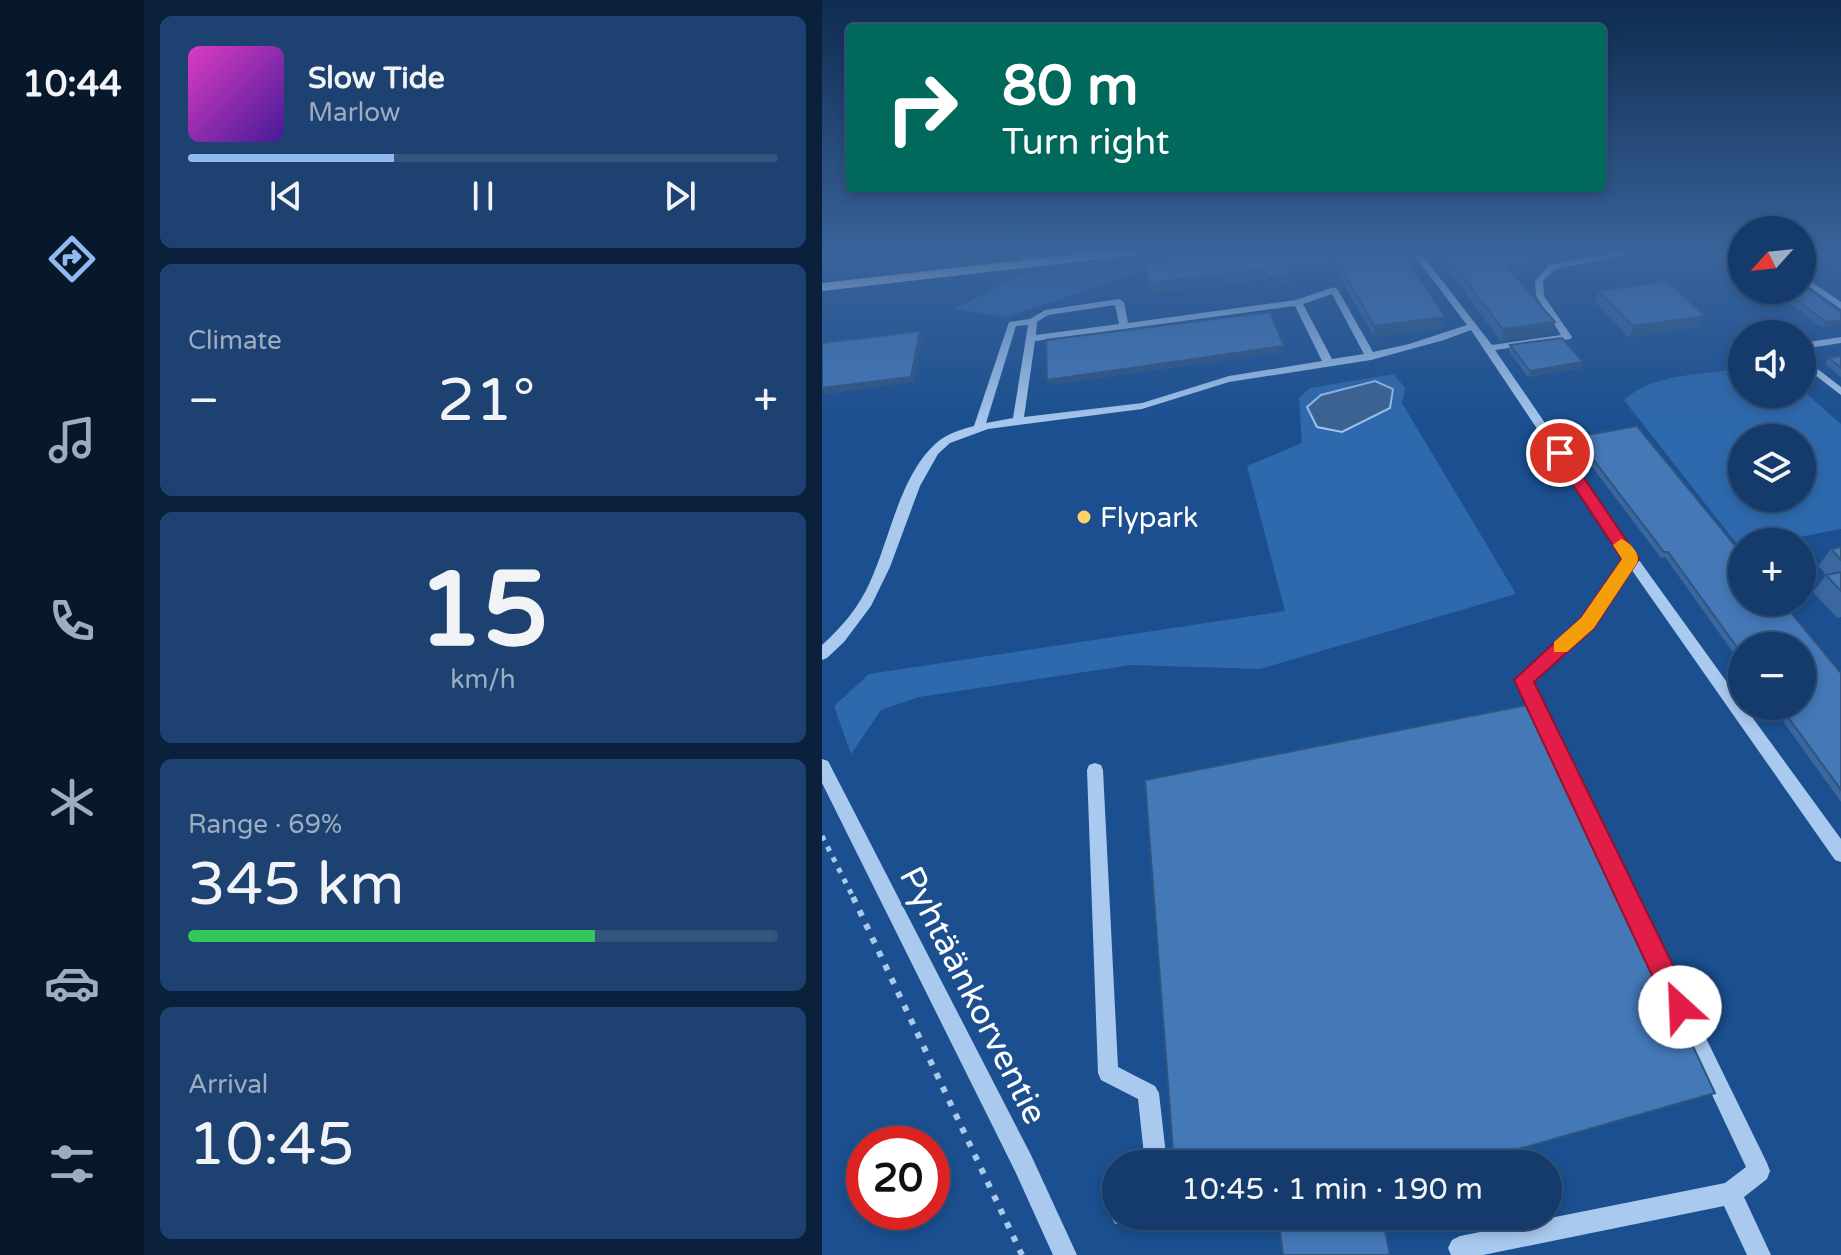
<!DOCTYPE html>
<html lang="en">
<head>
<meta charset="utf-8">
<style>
  :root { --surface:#143b6b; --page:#1d4271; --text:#f1f3f6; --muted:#9dadc1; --line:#33557e; --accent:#90b9f0 }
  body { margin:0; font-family:"Varela Round",sans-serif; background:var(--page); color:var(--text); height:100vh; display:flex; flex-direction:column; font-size:30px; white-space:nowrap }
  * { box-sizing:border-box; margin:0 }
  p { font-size:26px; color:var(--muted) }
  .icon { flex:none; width:44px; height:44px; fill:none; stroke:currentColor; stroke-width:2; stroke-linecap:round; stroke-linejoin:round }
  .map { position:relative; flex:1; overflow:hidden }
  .panel { display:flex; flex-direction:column; gap:16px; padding:16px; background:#0b203b; width:678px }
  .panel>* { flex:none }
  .banner { position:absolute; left:24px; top:24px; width:760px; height:168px; border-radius:8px; box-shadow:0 4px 12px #0003,0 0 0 2px var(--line); background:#00695c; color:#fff; overflow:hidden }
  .needle { width:52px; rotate:243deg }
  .controls { position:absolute; left:906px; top:216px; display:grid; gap:16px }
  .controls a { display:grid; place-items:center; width:88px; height:88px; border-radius:50%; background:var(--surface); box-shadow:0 4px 12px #0003,0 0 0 2px var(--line); font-size:40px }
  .speed { position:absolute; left:24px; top:1126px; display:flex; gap:16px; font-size:40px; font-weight:700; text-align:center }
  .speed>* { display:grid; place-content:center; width:104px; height:104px; border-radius:50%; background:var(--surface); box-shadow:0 4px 12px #0003,0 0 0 2px var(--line); line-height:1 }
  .speed .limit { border:12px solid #d22; background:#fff; color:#111 }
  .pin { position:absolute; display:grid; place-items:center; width:68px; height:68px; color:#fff; margin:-34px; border:4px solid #fff; border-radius:50%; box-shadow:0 2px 8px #0007 }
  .me { position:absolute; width:88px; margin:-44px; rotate:335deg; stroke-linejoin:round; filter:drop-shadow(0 0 6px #0008) }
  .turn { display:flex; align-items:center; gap:28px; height:168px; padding:0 24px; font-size:36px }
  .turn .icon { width:104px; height:104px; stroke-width:2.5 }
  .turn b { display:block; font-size:56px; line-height:68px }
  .big { font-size:60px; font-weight:600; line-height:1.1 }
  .panel .card { flex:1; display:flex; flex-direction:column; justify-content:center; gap:12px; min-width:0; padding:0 28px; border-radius:12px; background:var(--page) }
  .panel .dial { align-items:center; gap:0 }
  .dial b { font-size:104px; line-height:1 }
  .song { display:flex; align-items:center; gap:24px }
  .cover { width:96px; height:96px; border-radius:12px; background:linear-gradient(135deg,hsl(310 70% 55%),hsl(260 70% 35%)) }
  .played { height:8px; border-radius:4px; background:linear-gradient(90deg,var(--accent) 35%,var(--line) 35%) }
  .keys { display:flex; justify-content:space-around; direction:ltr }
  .heat { display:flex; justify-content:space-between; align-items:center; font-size:44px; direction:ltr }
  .charge { height:12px; border-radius:6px; background:linear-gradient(90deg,#34c759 69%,var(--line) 0) }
  .trip { position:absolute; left:280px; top:1150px; width:460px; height:80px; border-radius:40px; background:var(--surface); box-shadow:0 4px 12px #0003,0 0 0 2px var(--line); font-weight:600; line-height:80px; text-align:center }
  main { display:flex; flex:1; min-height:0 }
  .tabs { display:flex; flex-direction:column; width:144px; justify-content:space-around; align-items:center; background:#08182b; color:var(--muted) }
  .tabs .icon { width:56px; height:56px }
  .tabs .current { color:var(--accent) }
  .tabs b { font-size:36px; color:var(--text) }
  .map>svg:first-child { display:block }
</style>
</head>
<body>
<main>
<nav class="tabs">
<b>10:44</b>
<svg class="icon current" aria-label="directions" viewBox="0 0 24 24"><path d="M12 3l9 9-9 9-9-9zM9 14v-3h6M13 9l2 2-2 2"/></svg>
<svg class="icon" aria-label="music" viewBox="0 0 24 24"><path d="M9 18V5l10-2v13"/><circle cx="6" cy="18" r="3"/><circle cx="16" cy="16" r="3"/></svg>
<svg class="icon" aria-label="phone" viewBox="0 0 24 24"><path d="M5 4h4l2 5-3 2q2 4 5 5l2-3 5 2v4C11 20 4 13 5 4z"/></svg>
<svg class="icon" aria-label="climate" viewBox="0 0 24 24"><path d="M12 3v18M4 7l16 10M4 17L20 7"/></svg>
<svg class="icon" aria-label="car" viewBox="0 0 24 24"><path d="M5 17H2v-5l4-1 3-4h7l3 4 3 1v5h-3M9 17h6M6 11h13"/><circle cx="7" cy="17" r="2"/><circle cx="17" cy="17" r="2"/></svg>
<svg class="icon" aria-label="filters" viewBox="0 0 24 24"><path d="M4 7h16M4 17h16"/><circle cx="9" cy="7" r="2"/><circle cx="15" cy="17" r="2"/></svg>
</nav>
<section class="panel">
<div class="card">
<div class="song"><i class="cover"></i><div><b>Slow Tide</b><p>Marlow</p></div></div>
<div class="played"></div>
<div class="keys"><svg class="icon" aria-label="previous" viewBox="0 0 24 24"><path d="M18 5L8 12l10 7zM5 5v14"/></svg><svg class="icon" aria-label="pause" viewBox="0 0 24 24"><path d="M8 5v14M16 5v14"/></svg><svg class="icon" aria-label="next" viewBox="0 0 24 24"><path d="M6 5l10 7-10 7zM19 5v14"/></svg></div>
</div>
<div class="card"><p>Climate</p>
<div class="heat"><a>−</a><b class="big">21°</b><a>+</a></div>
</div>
<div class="card dial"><b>15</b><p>km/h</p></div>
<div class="card"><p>Range · 69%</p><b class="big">345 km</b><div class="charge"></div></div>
<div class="card"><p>Arrival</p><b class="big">10:45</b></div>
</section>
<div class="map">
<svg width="1019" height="1255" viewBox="0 0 1019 1255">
  <rect width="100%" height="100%" fill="#1b4f8f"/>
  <path fill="#2e69ad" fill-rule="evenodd" d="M414 251H467L335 266 185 317 133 309 203 273Z
    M920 363V394H980V390L1019 424V529L951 542H920L918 548 802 400C832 373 878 375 916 369ZM920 438H980V498H920Z
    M572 374 583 388 580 403 694 594 438 669 309 665 97 697 59 710 29 754 12 706 47 674 463 611 425 466 480 443 477 398 488 388ZM553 381 562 383 568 408 520 432 492 423V416L486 410 533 384Z"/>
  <path fill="#3c6290" stroke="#9cc4f0" stroke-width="2" d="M553 381 571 389 568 408 520 432 495 427 485 407 499 395Z"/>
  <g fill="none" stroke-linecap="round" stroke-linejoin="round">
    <path stroke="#a9c9ee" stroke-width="3" stroke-dasharray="3 4" stroke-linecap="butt" d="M328 256 396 251"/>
    <path stroke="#a9c9ee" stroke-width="5" stroke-dasharray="5 7" stroke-linecap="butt" d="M0 836 32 899"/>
    <path stroke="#a9c9ee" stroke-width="6" stroke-dasharray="6 9" stroke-linecap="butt" d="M31 897 200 1255
      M292 1222 299 1216"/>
    <path fill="#a9c9ee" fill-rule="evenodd" d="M195 251H203L208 266H202Z
      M589 251H597L670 345 739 335 714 296 713 281 727 265 799 251H807L809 254 733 269 721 281 722 296 750 337 748 339 673 350 814 556 920 703V706H922L1019 839V862L1013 860 809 569 770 627 710 682 945 1163 948 1171 945 1179 922 1197 949 1255H925L902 1206 661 1255H629L626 1248 630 1240 638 1236 903 1183 924 1167 695 680 760 619 802 559 649 330 622 340 549 360 407 382 320 409 166 429 128 443 116 454 98 486 68 567 49 606 22 642 5 658 0 660V645C20 627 37 607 48 582 68 539 79 470 118 440 128 433 140 429 152 426L187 322 208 319 223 310 297 299 302 302 306 323 474 300 512 287 516 290 551 352 587 344 645 325ZM510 294 542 354 510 359 481 304ZM293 305 297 324 214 335 215 322 226 315ZM473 306 500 361 407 376 320 403 202 417 213 341ZM206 325 191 418 164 423 194 326Z
      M885 251H899L920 256V262Z
      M980 275 1019 302V309L980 282Z
      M1019 337V343L980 349V343Z
      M980 357 1019 387V395L980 365Z
      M0 759 6 761 209 1155 255 1255H231L193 1171 0 783Z
      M273 763 279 765 281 770 296 1067 333 1086 337 1093 345 1164H323L316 1099 279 1080 276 1073 265 770 267 765Z"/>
    <path fill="#f0f6ff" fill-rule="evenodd" d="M282 251H319L313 255 0 291V283Z"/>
  </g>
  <path fill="#3a679d" d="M579 251 622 328 552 337 515 272 469 277V284L446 288 442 280 329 294 322 263Z
    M612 251H761L711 257 712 272 693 275 733 322 730 333 679 341Z
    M989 251H1019V272Z
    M954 290H980L1019 312V325L1001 328 953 292Z
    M776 291 883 316 879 327 807 337 773 302Z
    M688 345 761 362 760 368 706 377 687 351Z
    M1019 356V377L1003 364 1007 358Z
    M754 437 1019 673V802L950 706H980L920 646V665L843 557 839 558 752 443Z
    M1019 547V617L1015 618 991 592 1004 575 996 566 1009 549Z"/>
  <path fill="#305480" d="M56 251H76L74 260 0 271V260Z
    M702 251H761L700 258Z
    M515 261V272L469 277V284L446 288 445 277 465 267Z
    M715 261 712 272 682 276 684 265Z
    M442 269V280L329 294 327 283Z
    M883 316 879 327 807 337 811 326Z
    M623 317 622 328 552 337V326Z
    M1019 320V325L1001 328 1004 322Z
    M733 322 730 333 679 341 681 329Z
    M98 331 100 337 92 382 0 395V388Z
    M462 346V352L227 385 225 380Z
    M761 362 760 368 706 377 708 371Z
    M893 1093 647 1164H644Z"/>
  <path fill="#4478b7" stroke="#305480" stroke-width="2" d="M0 251H56L0 260Z
    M428 251H579L623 317 552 326 515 261 465 267 469 273 445 277 442 269 327 283 322 263Z
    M621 251H705L715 261 684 265 733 322 681 329Z
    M999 251H1019V264Z
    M845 281 883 316 811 326 776 291Z
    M980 284 1019 312V320L1004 322 961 290H980Z
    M448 312 462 346 225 380 224 340Z
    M98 331 89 377 0 388V343Z
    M740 338 761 362 708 371 688 345Z
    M1019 356V368L1007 358Z
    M815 426 920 554V602H960L1019 673V790L958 706H980V646H920V654L846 552H842L754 437Z
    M1019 547V560L1009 549Z
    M1019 572V591L1004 575Z
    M710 704 893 1093 644 1164H352L323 780Z
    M456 1216H560L568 1255H461Z"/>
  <linearGradient id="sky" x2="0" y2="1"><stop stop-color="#0f2b4f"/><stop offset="0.59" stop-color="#39639b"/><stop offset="1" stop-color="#39639b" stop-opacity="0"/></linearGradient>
  <rect width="1019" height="427" fill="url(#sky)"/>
  <path fill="#e11d48" stroke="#92132f" stroke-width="2" d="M733 450H743L817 559 772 628 712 682 867 998 871 1007 867 1016 858 1020 849 1016 692 680 759 618 800 559 730 453Z"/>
  <path fill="#f59e0b" d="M799 539C807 541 820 555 815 563L772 628 745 652H732V642L759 618 800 559 791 545Z"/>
  <circle fill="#ffd166" stroke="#1b4f8f" stroke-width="3" cx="262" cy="517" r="8"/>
  <g text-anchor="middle" stroke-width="8" stroke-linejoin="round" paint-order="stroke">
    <g font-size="28" fill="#fff" stroke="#1b4f8f" text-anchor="start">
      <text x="278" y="527">Flypark</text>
    </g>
    <g font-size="34" fill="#fff" stroke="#1b4f8f">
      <text transform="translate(152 995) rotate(63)" y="12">Pyhtäänkorventie</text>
    </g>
  </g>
</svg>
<div class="controls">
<a><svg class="needle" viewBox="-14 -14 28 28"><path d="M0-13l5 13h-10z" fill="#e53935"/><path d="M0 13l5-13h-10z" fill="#9dadc1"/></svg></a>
<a><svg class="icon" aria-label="sound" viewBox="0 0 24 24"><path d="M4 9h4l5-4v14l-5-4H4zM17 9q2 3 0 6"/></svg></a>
<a><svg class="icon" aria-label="layers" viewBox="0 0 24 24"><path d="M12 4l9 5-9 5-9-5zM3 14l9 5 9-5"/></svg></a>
<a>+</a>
<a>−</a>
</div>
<div class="speed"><div class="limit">20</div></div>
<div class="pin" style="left:738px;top:453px;background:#d93025"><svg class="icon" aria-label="arrive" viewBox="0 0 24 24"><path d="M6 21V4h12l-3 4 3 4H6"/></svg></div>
<svg class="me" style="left:858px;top:1007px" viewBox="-20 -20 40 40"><circle r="19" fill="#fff"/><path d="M0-13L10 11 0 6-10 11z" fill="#e11d48"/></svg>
<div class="trip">10:45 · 1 min · 190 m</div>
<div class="banner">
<div class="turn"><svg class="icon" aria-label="right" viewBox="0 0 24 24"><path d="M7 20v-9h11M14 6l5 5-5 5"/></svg><div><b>80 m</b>Turn right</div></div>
</div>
</div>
</main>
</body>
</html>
